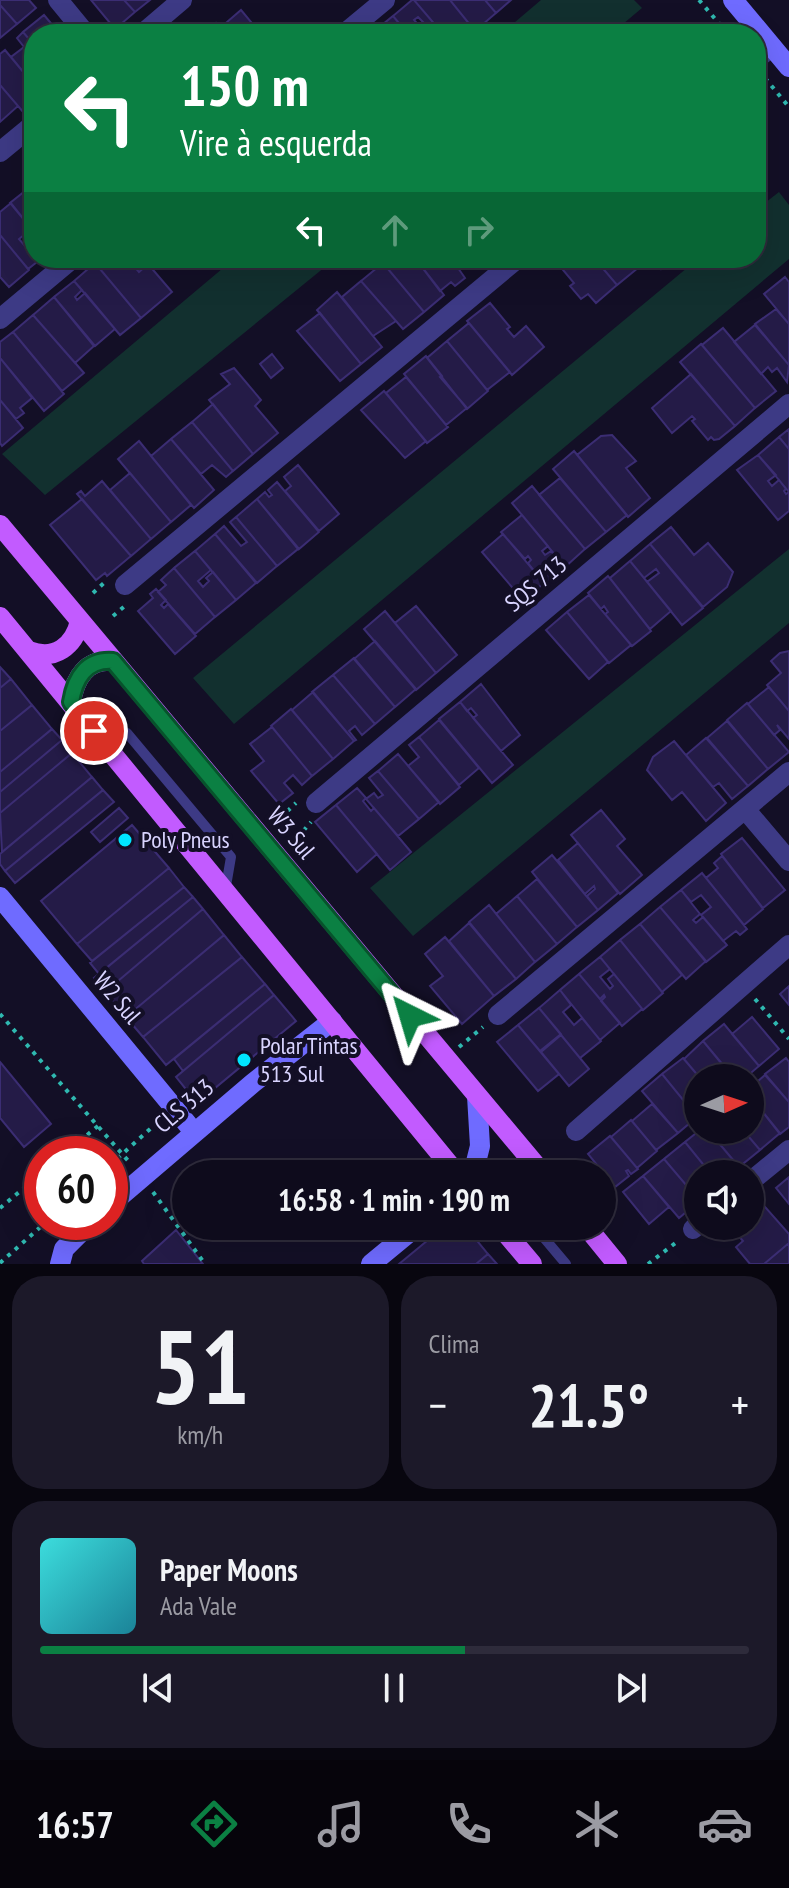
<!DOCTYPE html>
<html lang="pt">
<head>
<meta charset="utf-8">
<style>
  :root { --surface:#0e0b1c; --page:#1c1929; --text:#f1f3f6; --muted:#9b9ba3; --line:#2e2b3b; --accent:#0b8043 }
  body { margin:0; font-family:"PT Sans Narrow",sans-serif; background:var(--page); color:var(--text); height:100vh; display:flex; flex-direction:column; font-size:30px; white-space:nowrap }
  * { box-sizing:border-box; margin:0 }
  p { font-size:26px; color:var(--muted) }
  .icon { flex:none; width:44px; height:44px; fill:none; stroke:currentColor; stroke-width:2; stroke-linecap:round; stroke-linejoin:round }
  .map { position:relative; height:1264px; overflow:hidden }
  .sheet { display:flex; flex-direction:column; gap:12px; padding:12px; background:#08060f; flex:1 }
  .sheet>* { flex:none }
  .top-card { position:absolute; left:24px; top:24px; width:742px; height:244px; border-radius:32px; box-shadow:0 8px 32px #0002,0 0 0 2px var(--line); background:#0b8043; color:#fff; overflow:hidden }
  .needle { width:52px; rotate:87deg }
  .controls { position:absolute; left:684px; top:1064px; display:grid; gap:16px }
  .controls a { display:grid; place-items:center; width:80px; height:80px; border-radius:50%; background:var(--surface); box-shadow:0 8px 32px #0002,0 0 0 2px var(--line); font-size:40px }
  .speed { position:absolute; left:24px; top:1136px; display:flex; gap:16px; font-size:40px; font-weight:700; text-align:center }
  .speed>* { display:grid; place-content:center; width:104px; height:104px; border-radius:50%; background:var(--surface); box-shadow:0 8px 32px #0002,0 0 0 2px var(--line); line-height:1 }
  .speed .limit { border:12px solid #d22; background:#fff; color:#111 }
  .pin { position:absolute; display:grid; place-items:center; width:68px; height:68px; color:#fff; margin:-34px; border:4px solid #fff; border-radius:50%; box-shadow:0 2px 8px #0007 }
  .me { position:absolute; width:88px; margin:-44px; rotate:320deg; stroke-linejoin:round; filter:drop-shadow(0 0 6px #0008) }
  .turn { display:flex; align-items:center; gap:28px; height:168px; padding:0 24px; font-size:36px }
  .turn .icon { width:104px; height:104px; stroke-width:2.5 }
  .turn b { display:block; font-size:56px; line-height:68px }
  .lanes { display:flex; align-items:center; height:76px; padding:0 24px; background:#0003; justify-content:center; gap:40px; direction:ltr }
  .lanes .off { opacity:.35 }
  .big { font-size:60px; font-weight:600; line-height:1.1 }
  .sheet .widget { flex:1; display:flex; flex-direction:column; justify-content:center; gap:12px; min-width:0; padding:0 28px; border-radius:32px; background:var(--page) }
  .sheet .dial { align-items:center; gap:0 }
  .dial b { font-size:104px; line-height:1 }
  .song { display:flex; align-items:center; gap:24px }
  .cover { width:96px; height:96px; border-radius:12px; background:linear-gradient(135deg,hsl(180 70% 55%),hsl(190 70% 35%)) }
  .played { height:8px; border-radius:4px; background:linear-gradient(90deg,var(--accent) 60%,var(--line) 60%) }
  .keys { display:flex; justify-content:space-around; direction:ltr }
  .heat { display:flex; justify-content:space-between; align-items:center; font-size:44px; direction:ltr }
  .sheet .tiles { flex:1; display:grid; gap:12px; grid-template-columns:1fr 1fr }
  .widget:last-child { grid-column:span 2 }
  .trip { position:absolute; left:172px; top:1160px; width:444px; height:80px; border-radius:40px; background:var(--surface); box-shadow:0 8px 32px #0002,0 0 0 2px var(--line); font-weight:600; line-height:80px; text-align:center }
  .tabs { display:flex; height:128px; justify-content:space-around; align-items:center; background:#06040b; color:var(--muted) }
  .tabs .icon { width:56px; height:56px }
  .tabs .active { color:var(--accent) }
  .tabs b { font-size:36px; color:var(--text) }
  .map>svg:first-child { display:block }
</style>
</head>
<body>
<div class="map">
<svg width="789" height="1264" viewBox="0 0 789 1264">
  <rect width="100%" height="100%" fill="#130f26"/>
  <path fill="#12302f" d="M541 0H634L642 8 611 34H501Z
    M779 192 789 205V259L234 724 193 678 699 258H756V210Z
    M235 258H336L45 495 2 454Z
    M789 549V623L413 936 370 888Z"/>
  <path fill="#241b47" stroke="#3b2d73" stroke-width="2" fill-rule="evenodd" d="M0 0H29L36 8 17 24 0 5Z
    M91 0H124L135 12 115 29Z
    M124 0H150L135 12Z
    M412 0H414L443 34H408L393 16ZM418 17 429 28 425 32 414 20Z
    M414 0H450L475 31 471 34H443Z
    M450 0H485L496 13 475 31Z
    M485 0H511L496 13Z
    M0 5 17 24 0 38Z
    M241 10 261 34H225L220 28Z
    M44 15 60 34H34V45L23 32Z
    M393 16 408 34H373L372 33Z
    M216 23 225 34H198L202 30 205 33Z
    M670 25 677 34H660Z
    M23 32 34 45V85L11 57 24 47 17 38Z
    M5 50 34 85V104L24 113 0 85V54Z
    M0 85 18 106 0 122Z
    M756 155 764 164 756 171Z
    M30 187 34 191V232L10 203Z
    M11 203 34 232V258H42L28 269 0 235V212ZM25 234 32 241 25 246 19 239Z
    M0 235 29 270 9 287 0 277Z
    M101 258H127L139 272 148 264 172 292 141 318 95 263Z
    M389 258H415L444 295 424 312 383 263Z
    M415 258H451L465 278 455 286 451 282 440 291 424 270 428 267 423 261 419 264Z
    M553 258H594L617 285 596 303 588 294 581 299 570 286 574 283Z
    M594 258H629L638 268 617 285Z
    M629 258H648L637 267Z
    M651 258H664L668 263 661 269Z
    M95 263 141 318 120 335 74 281Z
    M383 263 424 312 403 329 361 281Z
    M785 277 789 282V324L764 294Z
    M74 281 82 290 75 297 77 300 85 293 115 329 95 346 54 297Z
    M361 281 396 321 373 336 342 297Z
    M337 292 382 347 361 364 317 310Z
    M54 297 94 346 75 363 33 315Z
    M490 303 510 327 507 329 514 337 526 326 544 347 512 375 467 321Z
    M776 309 789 324V365L755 324Z
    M320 313 361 364 340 381 297 331Z
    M33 315 84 373 62 391 13 332Z
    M469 323 510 372 487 390 447 341Z
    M755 325 789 365 787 382 777 368 772 372 768 367 761 374 734 342Z
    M723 328 776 391 755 408 702 345Z
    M13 332 64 394 44 411 0 358V342Z
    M447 341 488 391 467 409 427 358Z
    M701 344 755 408 735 426 680 362Z
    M272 354 283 368 271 378 260 364Z
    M426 356 442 376 440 377 467 408 446 425 404 374Z
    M0 358 32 398 20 408 24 413 16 419 0 400Z
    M234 368 261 400 255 406 278 433 253 454 209 400 230 384 221 374Z
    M691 374 735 426 719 439 714 440 711 437 708 440 692 421 695 419 692 416 672 433 652 408Z
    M406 377 448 427 427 443 386 393Z
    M384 391 426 441 405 458 361 410Z
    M0 400 23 428 2 446 0 443Z
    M213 404 253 454 233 471 192 422Z
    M192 422 233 471 226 477 212 465 201 474 171 439Z
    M789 429V449L779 437Z
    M612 435 636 461 626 468 650 498 628 517 577 455 601 436Z
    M779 437 789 449V492L758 455Z
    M171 439 214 490 194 508 151 456Z
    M139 441 191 505 171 522 118 459Z
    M574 451 627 515 606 532 553 469Z
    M758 455 776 475 768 481 772 486 779 480 786 489 784 491 786 494 789 492V511L778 520 737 470Z
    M298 465 339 514 319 531 285 491 291 486 284 477Z
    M130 473 171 522 151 539 110 490Z
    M560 478 606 532 585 549 539 495Z
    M102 481 151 539 131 556 77 494 81 491 85 496Z
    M277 482 319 532 299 549 257 499 265 492 269 497 272 495 268 490Z
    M532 486 585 549 565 567 512 503Z
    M82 499 131 556 107 576 105 573 96 580 50 525Z
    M257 499 298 549 277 566 236 517Z
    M522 515 548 546 542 551 545 555 551 551 565 567 544 583 528 563 531 560 528 556 525 559 501 532Z
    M236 517 277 566 257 583 215 534 224 526 241 546 247 542 230 522Z
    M671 527 694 555 708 543 733 572 727 587 703 607 650 544Z
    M215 534 256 583 236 600 195 551Z
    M503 534 544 583 523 600 482 552Z
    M650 544 703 608 682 625 647 582 659 573 656 569 644 578 630 561Z
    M195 551 211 570 198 581 203 587 209 581 206 578 213 572 236 600 215 617 174 568Z
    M630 561 671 611 650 629 610 578Z
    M174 568 215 617 195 634 158 592 166 585 161 580Z
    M608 576 651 631 632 646 605 614 608 612 604 606 601 609 588 593Z
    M156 589 166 600 161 605 164 608 168 604 196 636 175 654 138 611 153 598 150 594Z
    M589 595 631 645 609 663 567 612Z
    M416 606 457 655 436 673 395 623Z
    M385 611 436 673 416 690 364 629Z
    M567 612 608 662 589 679 546 630Z
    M375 641 416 689 395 707 354 659Z
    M789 651V711L767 685 781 673 771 661 780 653Z
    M354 658 395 707 375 724 333 675Z
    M0 667 11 679 0 688Z
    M333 675 375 724 362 735 355 726 349 731 356 740 354 741 312 692Z
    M11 679 32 705 0 731V688Z
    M481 684 520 735 501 751 473 718 477 715 471 708 467 711 460 702Z
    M769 687 789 711V739L777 725 780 730 774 735 748 704Z
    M313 692 354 741 333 759 292 710Z
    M460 702 513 765 492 783 439 719Z
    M747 703 789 752 768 769 727 720Z
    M32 705 52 729 0 772V731Z
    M291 709 333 759 312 776 271 726Z
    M439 720 479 768 459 785 419 737Z
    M727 721 768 769 748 786 707 738Z
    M272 727 312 776 302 785 293 775 284 783 293 793 279 804 251 771 264 761 250 744Z
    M52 729 62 740 0 792V772Z
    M419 737 460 787 440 804 408 766 419 757 409 745Z
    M706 738 748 786 732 799 719 783 713 787 686 755Z
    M62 740 72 753 0 813V792Z
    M674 741 726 803 706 821 682 792 672 800 647 770 653 757Z
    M72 753 92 777 2 852 0 813Z
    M398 754 439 802 419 819 378 771Z
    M378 771 419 819 398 836 366 799 374 793 378 798 383 795 369 778Z
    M92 777 103 790 5 871 0 864V854Z
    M357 788 366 798 363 801 371 811 374 808 411 852 390 870 336 805Z
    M103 790 114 802 15 883 5 871Z
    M336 805 377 854 357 872 315 822Z
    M119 808 128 818 100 842 91 832Z
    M601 810 625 839 617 846 642 875 620 894 571 835Z
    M132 825 169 868 77 944 41 901Z
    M742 838 785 890 763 908 721 854Z
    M578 843 618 893 598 910 587 896 595 889 594 886 585 894 558 860Z
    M552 855 598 910 577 927 532 872Z
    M722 856 763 909 744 925 706 878 718 868 714 863Z
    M169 868 184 887 92 961 77 944Z
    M702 873 747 929 740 935 736 931 723 941 701 915 711 907 701 895 691 902 681 890Z
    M537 879 577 927 557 944 517 896Z
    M184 887 193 897 99 974 90 963Z
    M681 890 700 914 693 920 696 923 703 917 727 945 706 962 660 907Z
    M517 896 557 944 535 962 496 914Z
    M193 897 203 909 105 992 94 978Z
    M489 905 535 962 516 979 469 922Z
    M660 907 706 961 686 979 640 924Z
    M203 909 224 935 126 1017 105 992Z
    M469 923 516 979 494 996 449 941Z
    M640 924 682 975 662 992 620 940Z
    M224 935 242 957 143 1037 126 1017Z
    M445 937 494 996 462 1024 430 986 443 976 425 954Z
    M620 940 663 993 643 1010 600 957Z
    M242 957 265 984 166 1065 143 1037Z
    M600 957 610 969 600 977 610 989 613 986 608 979 614 974 642 1009 622 1026 601 1001 605 997 604 995 600 999 579 974Z
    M579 974 620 1023 600 1040 560 990Z
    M265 984 274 995 183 1071 174 1059Z
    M789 986V1005L780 994Z
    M560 990 571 1005 563 1012 574 1025 582 1018 601 1041 580 1058 539 1008Z
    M274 995 296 1021 197 1103 176 1077Z
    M539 1008 561 1034 540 1051 518 1025Z
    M752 1017 779 1049 759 1066 732 1034Z
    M724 1024 759 1066 745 1078H734L703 1041Z
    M518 1025 559 1074 538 1091 497 1042Z
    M561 1035 589 1069 569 1086 541 1052Z
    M703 1041 726 1069 734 1078H700L684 1059Z
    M683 1058 700 1078 697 1117 662 1074Z
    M786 1058 789 1062V1102L765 1074Z
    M0 1062 51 1124 24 1147 0 1118Z
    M662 1074 697 1117 678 1133 642 1091Z
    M765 1075 789 1102V1127L780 1134 750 1096V1088Z
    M750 1096 780 1133 760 1150 743 1130H750Z
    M652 1104 678 1133 656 1150 632 1121Z
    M631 1120 657 1151 637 1168 611 1137Z
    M700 1130H708L733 1160 716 1174H711L685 1142Z
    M708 1130H743L760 1150 739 1167Z
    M610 1136 638 1169 631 1174 628 1170 626 1171 629 1176 615 1187 588 1154Z
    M685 1142 711 1174H698V1187L692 1192 664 1159Z
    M664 1159 698 1199V1202L679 1218 643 1176Z
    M643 1176 669 1207 649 1224 623 1192Z
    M789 1177V1204L776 1188Z
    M758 1199 789 1234V1243L764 1264H750L736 1247 743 1241 730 1226H750V1205Z
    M445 1226H465L488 1254 476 1264H399Z
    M176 1230 203 1264H144L142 1261Z
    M789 1243V1264H764Z
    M488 1254 497 1264H476Z"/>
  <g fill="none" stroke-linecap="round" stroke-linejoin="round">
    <path stroke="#2fb8b0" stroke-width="4" stroke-dasharray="4 6" stroke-linecap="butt" d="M699 0 728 34
      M765 78 789 107
      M93 593 104 583
      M113 616 126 605
      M280 818 296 803
      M297 838 311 822
      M755 999 789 1039
      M0 1014 130 1163
      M459 1047 483 1027
      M64 1154 98 1126
      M110 1165 159 1121
      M153 1192 205 1264
      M0 1208 42 1173
      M0 1263 46 1222
      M648 1264 678 1241"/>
    <path stroke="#3d3a85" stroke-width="10" d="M96 731 127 733 231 857 225 892
      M534 1226 566 1264"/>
    <path stroke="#3d3a85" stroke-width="20" d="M58 0 86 34
      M142 34 182 0
      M344 34 385 0
      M756 59 772 47
      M0 152 34 124
      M0 319 73 258
      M125 585 518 258
      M316 803 789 404
      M745 809 789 861
      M498 1015 789 772
      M576 1131 789 945
      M750 1182 789 1150
      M693 1229 698 1225"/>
    <path stroke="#6f6bff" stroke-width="20" d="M733 0 789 67
      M0 897 194 1132
      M473 1174 480 1146 477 1096
      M110 1205 253 1083 332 1021
      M60 1264 64 1249 91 1222
      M371 1264 417 1226"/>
    <path stroke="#c25bff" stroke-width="20" d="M0 525 543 1174
      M0 617 457 1174
      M29 651C55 661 74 646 80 621
      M71 702C75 677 87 659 113 661
      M500 1226 532 1264
      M586 1226 617 1264"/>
  </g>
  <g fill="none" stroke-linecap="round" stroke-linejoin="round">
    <g stroke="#07532c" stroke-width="20">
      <path id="route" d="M94 731 71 702C75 677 87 659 113 661L410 1016"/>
    </g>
    <use href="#route" stroke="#0b8043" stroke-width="14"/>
  </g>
  <g fill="#00e5ff" stroke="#130f26" stroke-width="3">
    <circle cx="125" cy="840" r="8"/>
    <circle cx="244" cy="1060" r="8"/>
  </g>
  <g text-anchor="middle" stroke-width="8" stroke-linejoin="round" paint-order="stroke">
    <g font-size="24" fill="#d9d4ff" stroke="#130f26">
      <text transform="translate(536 584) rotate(-40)" y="8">SQS 713</text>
      <text transform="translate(291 833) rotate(50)" y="8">W3 Sul</text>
      <text transform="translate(117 998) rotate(50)" y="8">W2 Sul</text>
      <text transform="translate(184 1106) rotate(-40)" y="8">CLS 313</text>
    </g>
    <g font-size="24" fill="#d9d4ff" stroke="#130f26" text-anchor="start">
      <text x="141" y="848">Poly Pneus</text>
      <text x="260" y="1054">Polar Tintas<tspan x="260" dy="28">513 Sul</tspan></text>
    </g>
  </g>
</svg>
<div class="controls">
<a><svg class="needle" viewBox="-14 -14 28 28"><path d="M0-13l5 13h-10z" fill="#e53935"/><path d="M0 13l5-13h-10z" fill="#9b9ba3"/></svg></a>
<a><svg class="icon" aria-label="sound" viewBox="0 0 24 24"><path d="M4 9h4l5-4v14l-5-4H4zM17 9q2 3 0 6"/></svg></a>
</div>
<div class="speed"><div class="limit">60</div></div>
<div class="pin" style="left:94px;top:731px;background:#d93025"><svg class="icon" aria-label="arrive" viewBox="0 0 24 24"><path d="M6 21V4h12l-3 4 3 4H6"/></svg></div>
<svg class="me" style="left:410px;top:1016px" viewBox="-20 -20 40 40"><path d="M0-17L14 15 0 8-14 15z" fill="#0b8043" stroke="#fff" stroke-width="4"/></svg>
<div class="trip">16:58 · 1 min · 190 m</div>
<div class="top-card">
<div class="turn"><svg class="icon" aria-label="left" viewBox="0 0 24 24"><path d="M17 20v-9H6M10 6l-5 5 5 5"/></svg><div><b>150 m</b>Vire à esquerda</div></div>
<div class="lanes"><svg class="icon" aria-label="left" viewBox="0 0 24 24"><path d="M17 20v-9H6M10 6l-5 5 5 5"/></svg><svg class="icon off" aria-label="ahead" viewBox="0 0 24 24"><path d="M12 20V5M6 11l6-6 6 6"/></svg><svg class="icon off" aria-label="right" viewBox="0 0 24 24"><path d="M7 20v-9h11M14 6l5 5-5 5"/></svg></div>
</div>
</div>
<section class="sheet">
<div class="tiles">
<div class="widget dial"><b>51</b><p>km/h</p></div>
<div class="widget"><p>Clima</p>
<div class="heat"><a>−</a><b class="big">21.5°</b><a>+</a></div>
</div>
<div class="widget">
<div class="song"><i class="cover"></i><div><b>Paper Moons</b><p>Ada Vale</p></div></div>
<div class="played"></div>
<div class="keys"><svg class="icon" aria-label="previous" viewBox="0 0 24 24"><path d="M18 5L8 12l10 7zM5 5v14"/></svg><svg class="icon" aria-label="pause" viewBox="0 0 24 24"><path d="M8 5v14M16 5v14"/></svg><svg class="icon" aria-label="next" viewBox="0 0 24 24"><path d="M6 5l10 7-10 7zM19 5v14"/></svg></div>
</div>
</div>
</section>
<nav class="tabs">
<b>16:57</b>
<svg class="icon active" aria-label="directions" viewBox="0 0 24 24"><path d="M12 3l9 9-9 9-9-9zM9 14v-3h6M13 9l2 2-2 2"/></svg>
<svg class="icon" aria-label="music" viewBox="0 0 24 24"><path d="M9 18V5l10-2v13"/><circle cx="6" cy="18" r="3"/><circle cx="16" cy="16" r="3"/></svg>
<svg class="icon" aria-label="phone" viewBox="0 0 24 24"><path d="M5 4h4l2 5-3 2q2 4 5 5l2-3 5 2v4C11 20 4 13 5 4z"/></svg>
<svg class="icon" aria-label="climate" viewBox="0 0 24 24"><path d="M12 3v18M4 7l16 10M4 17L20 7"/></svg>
<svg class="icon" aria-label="car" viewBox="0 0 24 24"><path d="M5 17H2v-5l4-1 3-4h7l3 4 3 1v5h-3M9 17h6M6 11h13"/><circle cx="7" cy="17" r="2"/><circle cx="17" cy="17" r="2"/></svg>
</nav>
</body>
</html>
